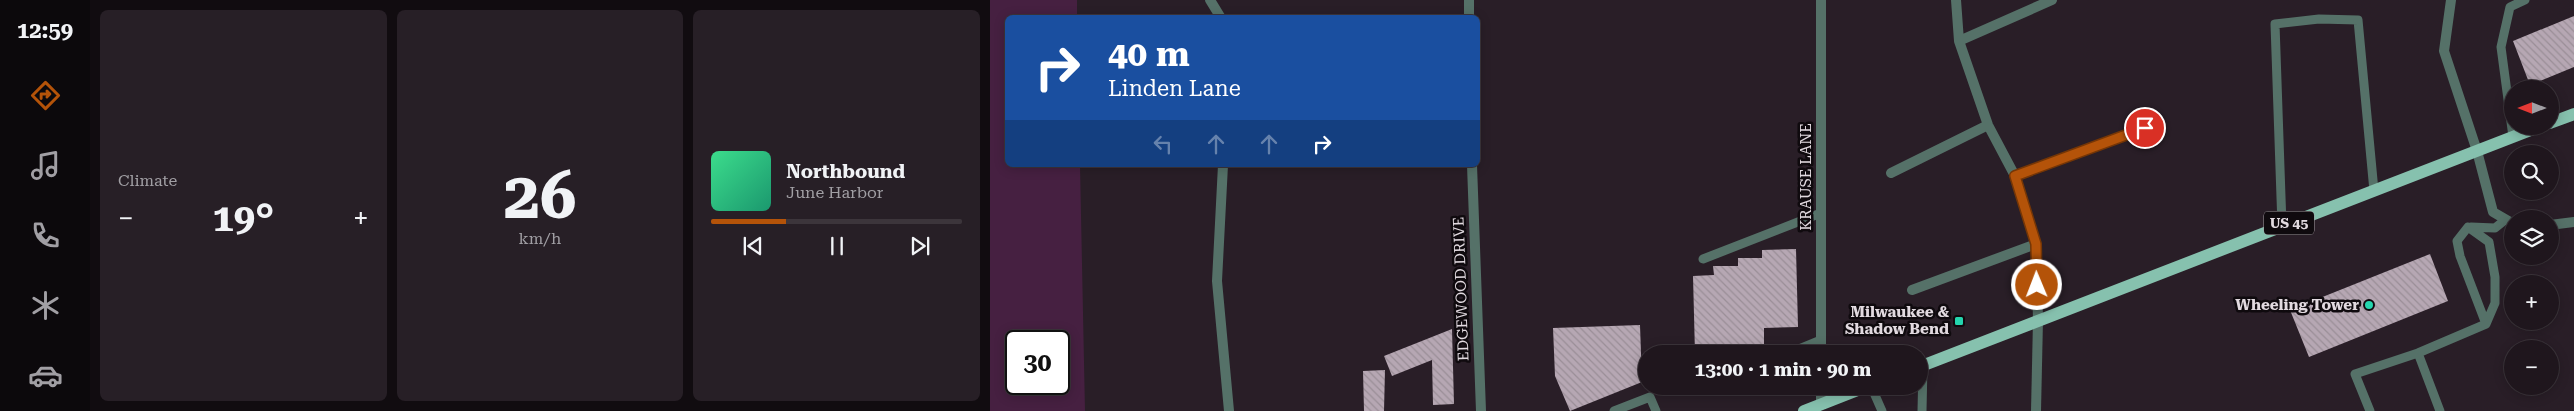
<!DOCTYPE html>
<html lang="en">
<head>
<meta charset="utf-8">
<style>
  :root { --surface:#1f161d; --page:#271f26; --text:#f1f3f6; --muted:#a19fa4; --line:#3c353b; --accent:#b45309 }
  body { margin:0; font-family:"Roboto Serif",serif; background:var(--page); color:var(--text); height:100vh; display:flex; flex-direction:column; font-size:19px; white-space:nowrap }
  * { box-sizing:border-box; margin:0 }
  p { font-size:16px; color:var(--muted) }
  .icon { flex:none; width:28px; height:28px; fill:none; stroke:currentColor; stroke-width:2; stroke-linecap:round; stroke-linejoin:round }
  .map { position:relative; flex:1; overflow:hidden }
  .side { display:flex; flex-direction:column; gap:10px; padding:10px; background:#110c10; width:900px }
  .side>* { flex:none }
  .guide { position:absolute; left:15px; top:15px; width:475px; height:152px; border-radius:8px; box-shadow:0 2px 12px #0003,0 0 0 1px var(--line); background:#1a4fa0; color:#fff; overflow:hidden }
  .needle { width:32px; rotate:270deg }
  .fabs { position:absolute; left:1514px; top:80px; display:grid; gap:10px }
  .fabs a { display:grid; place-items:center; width:55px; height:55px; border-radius:50%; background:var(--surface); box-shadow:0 2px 12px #0003,0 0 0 1px var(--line); font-size:25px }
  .speed { position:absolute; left:15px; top:330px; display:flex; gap:10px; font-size:25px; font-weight:700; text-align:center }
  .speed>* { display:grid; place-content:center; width:65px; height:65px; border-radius:50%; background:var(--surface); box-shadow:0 2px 12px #0003,0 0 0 1px var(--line); line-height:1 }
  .speed .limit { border:2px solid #111; border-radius:8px; background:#fff; color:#111 }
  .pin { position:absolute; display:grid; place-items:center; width:42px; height:42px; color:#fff; margin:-21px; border:2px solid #fff; border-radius:50%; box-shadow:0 1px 5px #0007 }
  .me { position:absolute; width:55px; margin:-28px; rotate:359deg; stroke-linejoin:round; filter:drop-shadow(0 0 4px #0008) }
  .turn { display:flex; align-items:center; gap:18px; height:105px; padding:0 20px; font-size:22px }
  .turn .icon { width:65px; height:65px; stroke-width:2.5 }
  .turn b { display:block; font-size:35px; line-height:42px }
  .lanes { display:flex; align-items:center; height:48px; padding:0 20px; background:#0003; justify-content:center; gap:25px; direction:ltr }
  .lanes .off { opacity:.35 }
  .big { font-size:38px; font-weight:700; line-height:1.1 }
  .side .tile { flex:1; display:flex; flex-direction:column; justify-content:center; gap:8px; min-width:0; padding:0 18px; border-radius:8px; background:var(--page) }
  .side .dial { align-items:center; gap:0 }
  .dial b { font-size:65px; line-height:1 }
  .song { display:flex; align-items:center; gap:15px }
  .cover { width:60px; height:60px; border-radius:8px; background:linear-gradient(135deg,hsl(150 70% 55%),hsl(160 70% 35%)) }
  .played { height:5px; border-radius:2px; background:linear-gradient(90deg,var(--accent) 30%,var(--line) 30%) }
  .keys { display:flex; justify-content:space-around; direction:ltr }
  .heat { display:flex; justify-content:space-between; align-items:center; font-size:28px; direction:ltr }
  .side .tiles { flex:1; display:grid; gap:10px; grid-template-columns:repeat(3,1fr) }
  .trip { position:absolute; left:648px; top:345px; width:290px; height:50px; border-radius:25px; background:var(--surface); box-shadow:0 2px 12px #0003,0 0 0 1px var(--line); font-weight:700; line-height:50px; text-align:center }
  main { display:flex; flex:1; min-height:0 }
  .tab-bar { display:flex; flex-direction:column; width:90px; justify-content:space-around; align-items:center; background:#0c090c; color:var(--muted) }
  .tab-bar .icon { width:35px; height:35px }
  .tab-bar .current { color:var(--accent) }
  .tab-bar b { font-size:22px; color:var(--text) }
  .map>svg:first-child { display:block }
</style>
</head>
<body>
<main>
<nav class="tab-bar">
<b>12:59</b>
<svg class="icon current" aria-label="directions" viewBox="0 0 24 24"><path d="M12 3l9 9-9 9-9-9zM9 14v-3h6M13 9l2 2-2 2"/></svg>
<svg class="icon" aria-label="music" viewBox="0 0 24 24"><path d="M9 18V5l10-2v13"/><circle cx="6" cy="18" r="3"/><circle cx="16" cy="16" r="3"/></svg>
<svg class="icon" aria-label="phone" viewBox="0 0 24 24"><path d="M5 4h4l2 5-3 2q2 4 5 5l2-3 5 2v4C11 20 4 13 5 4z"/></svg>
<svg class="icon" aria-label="climate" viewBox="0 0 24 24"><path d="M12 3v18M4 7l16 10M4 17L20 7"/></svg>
<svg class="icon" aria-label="car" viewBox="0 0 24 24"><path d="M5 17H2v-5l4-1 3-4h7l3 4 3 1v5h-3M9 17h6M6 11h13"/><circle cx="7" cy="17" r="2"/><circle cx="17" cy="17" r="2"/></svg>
</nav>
<section class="side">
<div class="tiles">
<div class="tile"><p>Climate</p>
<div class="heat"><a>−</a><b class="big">19°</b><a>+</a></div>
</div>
<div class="tile dial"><b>26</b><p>km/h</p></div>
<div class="tile">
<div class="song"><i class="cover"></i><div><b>Northbound</b><p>June Harbor</p></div></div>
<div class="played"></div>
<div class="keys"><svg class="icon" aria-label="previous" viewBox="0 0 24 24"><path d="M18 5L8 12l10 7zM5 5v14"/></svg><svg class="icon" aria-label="pause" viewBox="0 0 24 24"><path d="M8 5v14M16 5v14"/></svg><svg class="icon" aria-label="next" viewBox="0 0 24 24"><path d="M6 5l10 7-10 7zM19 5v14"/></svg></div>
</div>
</div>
</section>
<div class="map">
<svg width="1584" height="411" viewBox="0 0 1584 411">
  <defs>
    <pattern id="building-back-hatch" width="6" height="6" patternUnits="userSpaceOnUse" patternTransform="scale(1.25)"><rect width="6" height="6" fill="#b6a7b3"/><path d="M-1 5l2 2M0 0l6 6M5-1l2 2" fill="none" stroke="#9a8e97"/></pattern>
  </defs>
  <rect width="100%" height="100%" fill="#291e27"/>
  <path fill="#462041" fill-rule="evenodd" d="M0 0H87V17L18 18V165H90L95 411H0ZM26 341H69V384H26Z"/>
  <path fill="url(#building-back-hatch)" d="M1584 16V67L1540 85 1523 41Z
    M806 249 808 327 774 328V346H753V354H705L703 276 724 275 723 266H748V258H772V250Z
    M1440 254 1458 301 1319 357 1300 310Z
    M650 325 652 382 580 411 565 376 563 328Z
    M462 329 464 404 443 405 442 360 402 376 394 356Z
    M395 370 394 411H374L373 371Z"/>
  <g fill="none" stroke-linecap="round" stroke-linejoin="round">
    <path stroke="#557168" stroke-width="9" d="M1523 137 1511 47 1520 7 1535 0
      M1292 226 1285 24 1329 19 1368 20 1384 191
      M1478 227 1467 241 1470 256 1496 324
      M1481 227 1505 228 1515 220
      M713 259 831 213
      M1428 353 1450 411
      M797 354 831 340
      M881 386 892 411
      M712 389 718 386
      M624 411 660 397 666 411
      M932 411 933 365
      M1380 411 1365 374 1428 353 1496 324 1505 303V277L1499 242 1478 227"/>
    <path stroke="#557168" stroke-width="10" d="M220 0 231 18
      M479 0V18
      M966 0 969 41 998 125 1025 176 1046 244 1048 320
      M1461 0 1454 51 1487 151 1503 212 1522 223
      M969 41 1062 0
      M233 165 227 281 239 411
      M482 165 491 411
      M901 173 998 125
      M1025 176 1155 128
      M1560 225 1584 222
      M922 290 1046 244
      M831 354V0
      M831 404V386"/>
    <path stroke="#557168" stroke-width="10" d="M1046 411 1048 320"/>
    <path stroke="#86c1ae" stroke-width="12" d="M1560 123 1584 114
      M929 367 1551 126
      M814 411 878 386"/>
  </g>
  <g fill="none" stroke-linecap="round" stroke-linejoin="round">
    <g stroke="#753606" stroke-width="12">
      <path id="route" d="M1047 285 1046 244 1025 176 1155 128"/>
    </g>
    <use href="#route" stroke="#b45309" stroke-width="9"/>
  </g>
  <g fill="#24d5ae" stroke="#0f0a0e" stroke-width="2">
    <circle cx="1379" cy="305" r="5"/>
    <rect x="964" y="316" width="10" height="10" rx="2.5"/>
  </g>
  <g text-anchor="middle" stroke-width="5" stroke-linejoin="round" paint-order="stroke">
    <rect fill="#0f0a0e" stroke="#a39ca1" stroke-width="1" x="1274" y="211.5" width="50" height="23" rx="4"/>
    <g font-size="14" font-weight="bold" fill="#e2dae0">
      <text x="1299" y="228">US 45</text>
    </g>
    <g font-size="15" fill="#e2dae0" stroke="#0f0a0e">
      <text transform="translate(816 177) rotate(-90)" y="5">KRAUSE LANE</text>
      <text transform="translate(471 289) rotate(-92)" y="5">EDGEWOOD DRIVE</text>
    </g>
    <g font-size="15" font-weight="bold" fill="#e2dae0" stroke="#0f0a0e" text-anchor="end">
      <text x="1369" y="310">Wheeling Tower</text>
      <text x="959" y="317">Milwaukee &amp;<tspan x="959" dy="17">Shadow Bend</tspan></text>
    </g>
  </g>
</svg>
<div class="fabs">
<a><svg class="needle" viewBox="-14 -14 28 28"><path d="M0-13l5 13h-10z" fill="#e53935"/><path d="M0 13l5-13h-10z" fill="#a19fa4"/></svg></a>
<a><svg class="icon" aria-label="search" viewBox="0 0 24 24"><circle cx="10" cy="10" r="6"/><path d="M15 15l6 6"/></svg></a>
<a><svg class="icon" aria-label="layers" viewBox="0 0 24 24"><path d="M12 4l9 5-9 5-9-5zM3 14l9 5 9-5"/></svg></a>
<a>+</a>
<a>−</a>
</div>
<div class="speed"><div class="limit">30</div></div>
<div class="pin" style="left:1155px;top:128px;background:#d93025"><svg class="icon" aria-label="arrive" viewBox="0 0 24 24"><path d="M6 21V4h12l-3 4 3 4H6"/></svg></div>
<svg class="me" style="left:1047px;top:285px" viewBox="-20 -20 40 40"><circle r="17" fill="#b45309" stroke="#fff" stroke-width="3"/><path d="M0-11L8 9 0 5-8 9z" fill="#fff"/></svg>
<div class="trip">13:00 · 1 min · 90 m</div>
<div class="guide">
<div class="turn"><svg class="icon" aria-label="right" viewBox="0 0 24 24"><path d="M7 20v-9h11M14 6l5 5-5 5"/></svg><div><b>40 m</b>Linden Lane</div></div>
<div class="lanes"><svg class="icon off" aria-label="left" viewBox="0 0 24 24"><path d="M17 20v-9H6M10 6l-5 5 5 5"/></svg><svg class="icon off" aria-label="ahead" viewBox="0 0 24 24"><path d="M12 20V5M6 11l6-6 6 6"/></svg><svg class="icon off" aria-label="ahead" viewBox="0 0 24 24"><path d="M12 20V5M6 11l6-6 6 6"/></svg><svg class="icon" aria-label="right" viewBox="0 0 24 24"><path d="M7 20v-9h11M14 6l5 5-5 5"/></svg></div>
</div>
</div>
</main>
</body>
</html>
